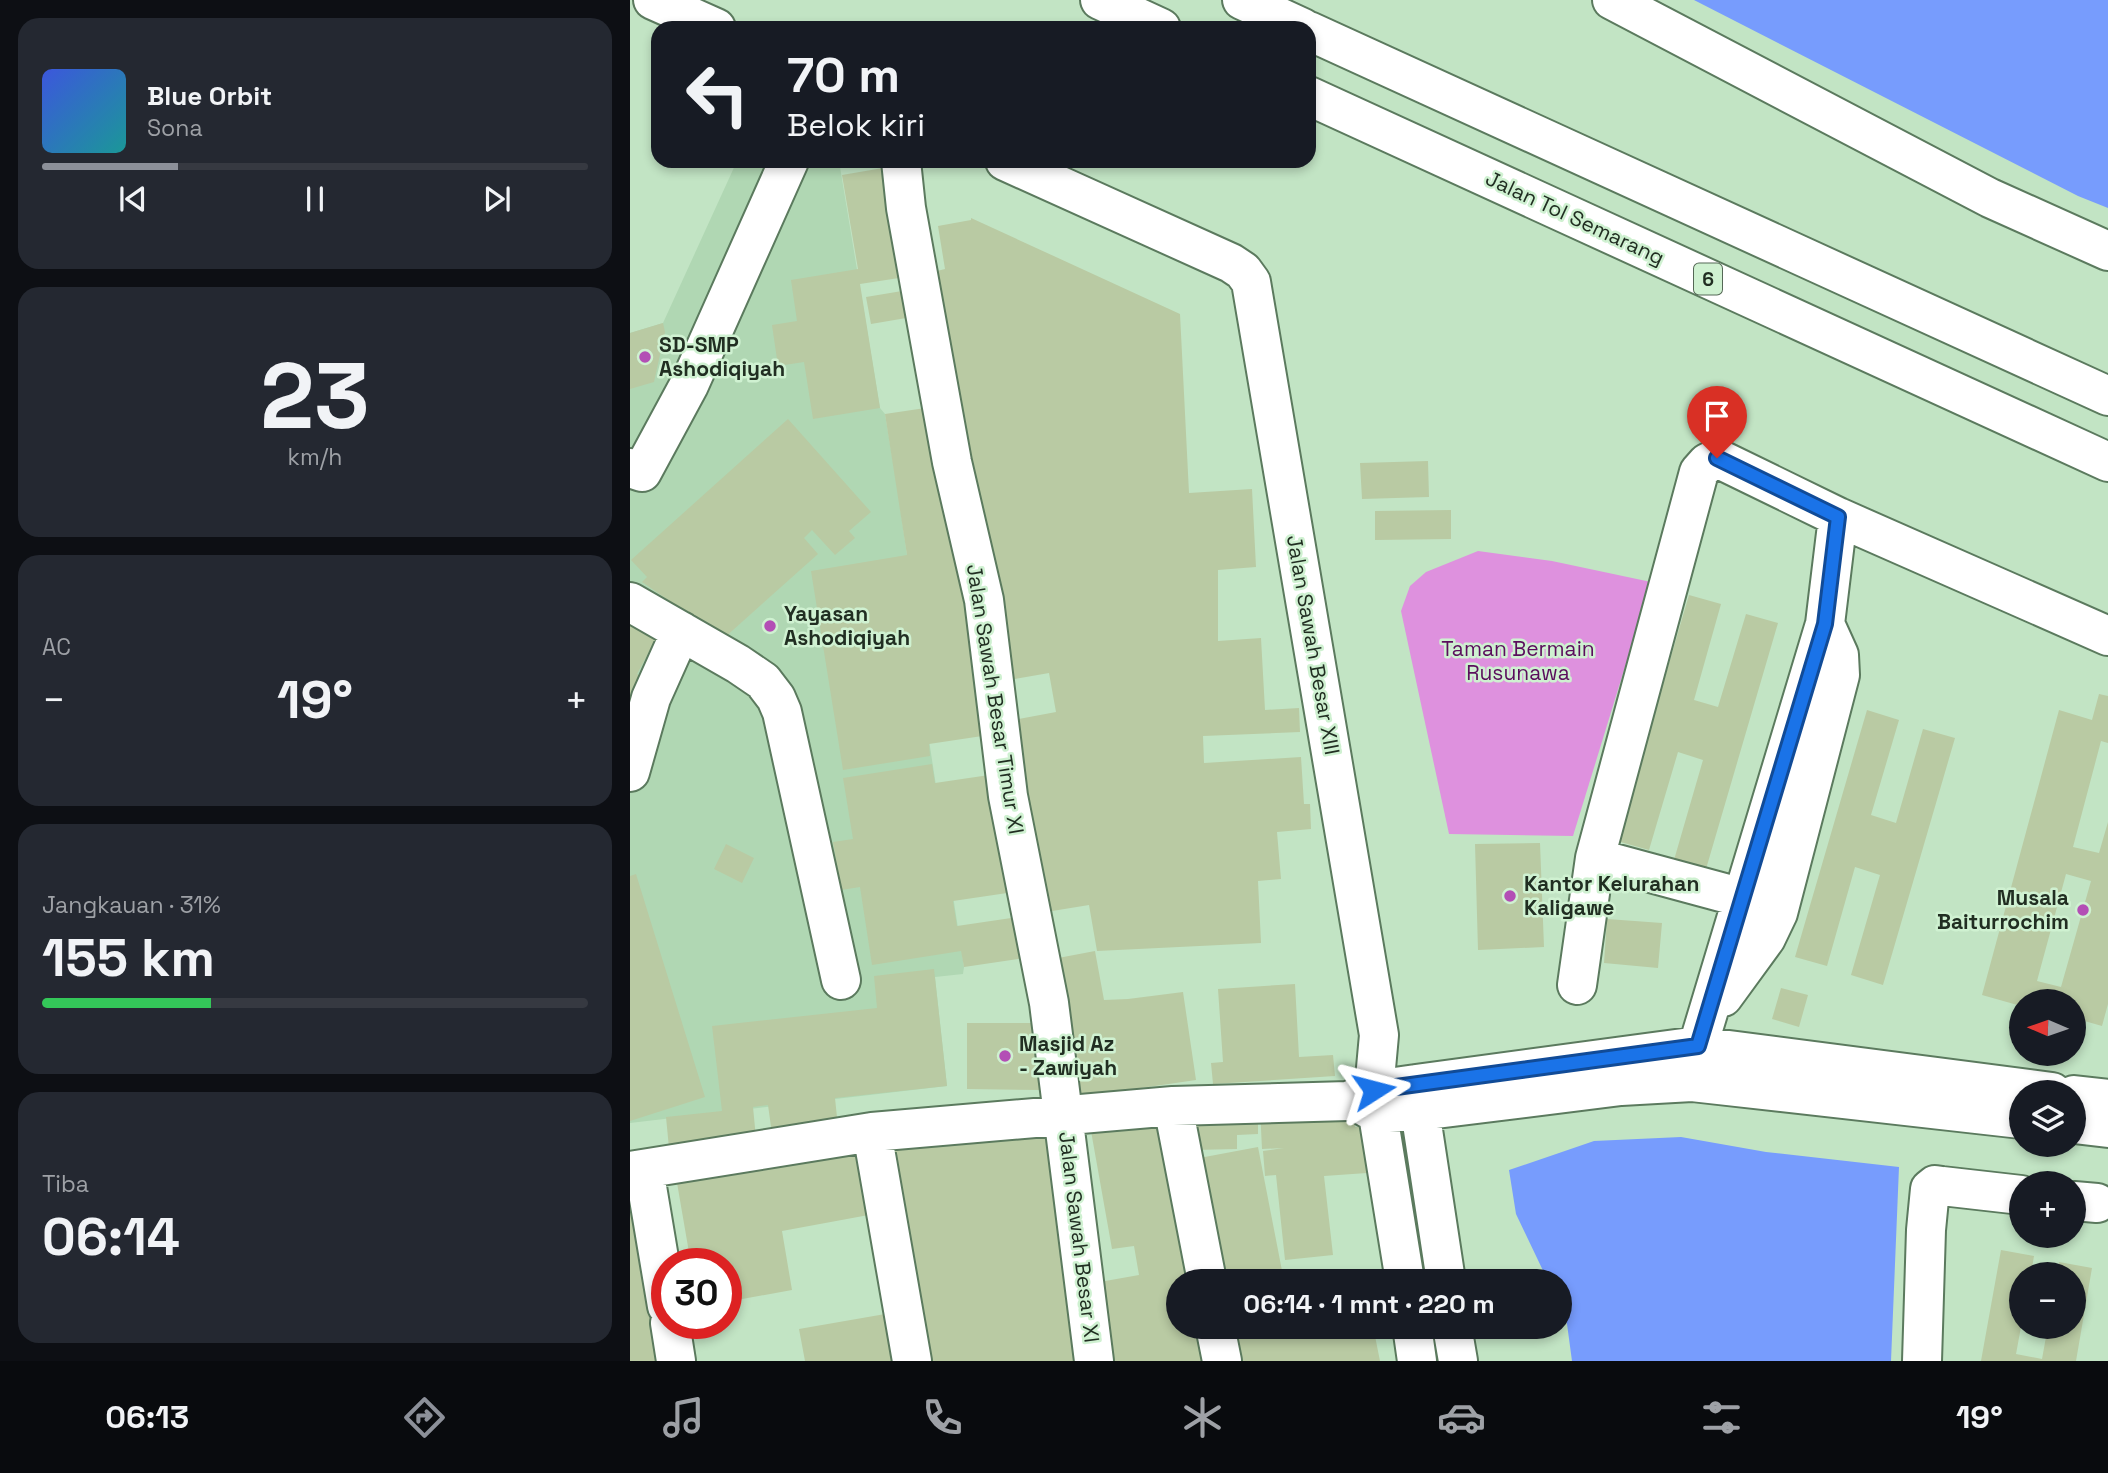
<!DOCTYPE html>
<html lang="id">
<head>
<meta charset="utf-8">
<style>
  :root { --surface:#171b24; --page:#242831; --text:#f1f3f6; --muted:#9ea1a6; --line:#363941; --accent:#8c9099 }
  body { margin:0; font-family:"Space Grotesk",sans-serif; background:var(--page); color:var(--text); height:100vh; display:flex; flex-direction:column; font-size:26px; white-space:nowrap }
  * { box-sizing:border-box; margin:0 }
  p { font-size:23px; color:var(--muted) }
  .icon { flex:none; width:38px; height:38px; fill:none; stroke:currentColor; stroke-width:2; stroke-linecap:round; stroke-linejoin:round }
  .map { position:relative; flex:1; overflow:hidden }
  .sheet { display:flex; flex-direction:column; gap:18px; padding:18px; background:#0d0f14; width:630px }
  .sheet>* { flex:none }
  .top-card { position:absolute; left:21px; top:21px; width:665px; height:147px; border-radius:21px; box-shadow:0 4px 10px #0003; background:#171b24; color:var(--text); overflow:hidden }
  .needle { width:46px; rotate:272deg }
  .buttons { position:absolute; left:1379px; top:989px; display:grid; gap:14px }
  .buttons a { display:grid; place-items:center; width:77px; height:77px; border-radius:50%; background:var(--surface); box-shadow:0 4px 10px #0003; font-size:35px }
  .speed { position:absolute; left:21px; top:1248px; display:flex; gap:14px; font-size:35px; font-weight:700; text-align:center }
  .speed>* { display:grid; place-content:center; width:91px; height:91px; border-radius:50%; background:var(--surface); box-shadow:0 4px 10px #0003; line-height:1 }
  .speed .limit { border:10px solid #d22; background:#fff; color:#111 }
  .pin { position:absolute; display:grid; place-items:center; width:60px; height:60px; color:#fff; margin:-72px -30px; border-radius:50% 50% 50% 0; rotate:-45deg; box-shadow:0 0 7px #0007 }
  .pin .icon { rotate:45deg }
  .me { position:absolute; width:77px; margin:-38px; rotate:81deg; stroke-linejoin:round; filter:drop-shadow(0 0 5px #0008) }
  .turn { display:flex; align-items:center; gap:24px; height:147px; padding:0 21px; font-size:32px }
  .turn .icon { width:91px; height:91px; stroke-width:2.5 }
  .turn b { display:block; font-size:49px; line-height:60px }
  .big { font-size:52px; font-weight:700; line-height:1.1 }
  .sheet .card { flex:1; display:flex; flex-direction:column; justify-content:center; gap:10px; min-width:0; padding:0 24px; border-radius:21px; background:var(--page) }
  .sheet .dial { align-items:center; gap:0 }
  .dial b { font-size:91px; line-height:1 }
  .song { display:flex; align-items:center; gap:21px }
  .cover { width:84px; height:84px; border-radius:10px; background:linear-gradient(135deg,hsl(230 70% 55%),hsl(180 70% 35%)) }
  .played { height:7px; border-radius:4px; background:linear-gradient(90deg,var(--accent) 25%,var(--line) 25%) }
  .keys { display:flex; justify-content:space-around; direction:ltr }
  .heat { display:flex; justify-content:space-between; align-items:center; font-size:38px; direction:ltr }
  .charge { height:10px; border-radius:5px; background:linear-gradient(90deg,#34c759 31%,var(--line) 0) }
  .trip { position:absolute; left:536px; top:1269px; width:406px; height:70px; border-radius:35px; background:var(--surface); box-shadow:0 4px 10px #0003; font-weight:700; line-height:70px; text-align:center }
  .menu { display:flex; height:112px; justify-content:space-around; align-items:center; background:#090b0e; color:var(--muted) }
  .menu .icon { width:49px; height:49px }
  .menu .selected { color:var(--accent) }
  .menu b { font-size:32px; color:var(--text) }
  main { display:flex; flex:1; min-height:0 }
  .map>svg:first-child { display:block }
</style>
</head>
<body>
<main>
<section class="sheet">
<div class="card">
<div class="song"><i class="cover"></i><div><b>Blue Orbit</b><p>Sona</p></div></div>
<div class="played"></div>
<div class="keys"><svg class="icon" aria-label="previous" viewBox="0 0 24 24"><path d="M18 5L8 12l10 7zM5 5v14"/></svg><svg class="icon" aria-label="pause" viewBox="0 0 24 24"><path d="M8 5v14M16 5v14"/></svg><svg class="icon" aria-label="next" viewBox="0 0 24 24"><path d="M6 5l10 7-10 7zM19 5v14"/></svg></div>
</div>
<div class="card dial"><b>23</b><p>km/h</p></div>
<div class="card"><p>AC</p>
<div class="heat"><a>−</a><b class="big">19°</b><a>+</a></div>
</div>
<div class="card"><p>Jangkauan · 31%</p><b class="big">155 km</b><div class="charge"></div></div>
<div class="card"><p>Tiba</p><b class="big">06:14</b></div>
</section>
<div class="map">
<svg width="1478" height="1361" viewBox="0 0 1478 1361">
  <rect width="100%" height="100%" fill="#c2e4c4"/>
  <path fill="#b0d7b3" d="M107 161H209L250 408 255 414 267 486 277 555 292 695 334 967 333 974 305 977 317 1086 0 1123V333L33 323Z"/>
  <path fill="#de91de" d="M848 551 922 561 1021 582 943 836 819 834 771 611 780 586 796 572Z"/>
  <path fill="#779cfd" d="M1064 0H1478V208L1448 196Z
    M1051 1137 1136 1152 1269 1167 1261 1361H942L937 1324 929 1306V1281H918L886 1214 879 1170 964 1141Z"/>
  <path fill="#b9caa3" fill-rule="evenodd" d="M253 168 282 276 230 284 250 408 183 419 174 362 148 366 142 325 167 321 161 280 228 269 212 175Z
    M341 218 550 314 559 493 622 489 626 567 588 570V641L631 638 635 710 669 708 670 732 573 736 574 763 671 757 674 804H680L681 829 647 832 651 879 628 881 631 943 467 951 459 905 410 913 378 721 426 712 419 673 379 680 303 272 315 269 308 226 341 220Z
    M284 289 288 316 241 324 236 297Z
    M33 323 35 332 24 382 0 389V333Z
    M302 407 330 547 359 735 299 744 300 756 213 770 181 571 277 555 255 414Z
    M158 419 241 512 219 531 225 538 205 555 182 530 174 538 188 554 93 639 79 623 76 626 12 582 17 577 1 560Z
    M798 461 799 497 732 499 730 463Z
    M821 510V539L745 540V511Z
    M1059 595 1091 604 1064 700 1088 707 1116 614 1148 623 1076 869 1044 860 1073 760 1048 752 1019 850 987 841Z
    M0 610 27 637 7 674 12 677 0 699Z
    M1469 694 1478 696V743L1471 741 1443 847 1469 853 1478 822V1004L1472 1026 1444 1018V1001H1391V1006L1352 995 1429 710 1462 720ZM1436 874 1461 881 1431 987 1407 981Z
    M1237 710 1269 720 1241 815 1266 823 1293 729 1325 738 1253 985 1221 975 1250 875 1225 867 1197 966 1165 957Z
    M302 764 305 783 366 774 384 892 323 901 327 926 388 917 395 958 334 967 331 951 242 965 230 887 211 890 203 842 223 839 213 778Z
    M910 843 914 947 848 950 845 844Z
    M96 844 124 858 112 883 84 869Z
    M6 874 75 1097 0 1121V876Z
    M977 919 1032 923 1028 968 974 963Z
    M465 951 474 1000 498 999 553 992 566 1080 511 1088V1092L440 1094 423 959Z
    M304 969 317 1086 205 1098 208 1127 142 1134 138 1105 123 1107 126 1138 39 1148 36 1117 92 1111 82 1026 247 1008 244 976Z
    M665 984 669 1057 703 1055 705 1076 583 1084 581 1063 593 1062 588 989Z
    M1151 988 1178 995 1169 1027 1142 1019Z
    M337 1023H413V1090L337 1089Z
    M724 1104 725 1127 730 1126 737 1173 694 1176 703 1255 655 1260 646 1175 635 1176 633 1151 654 1148 632 1149 630 1108Z
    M628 1112V1134L607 1135V1149L563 1150 561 1115Z
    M412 1117 451 1361H298L263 1141Z
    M538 1117 566 1281H548V1326H574L580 1361H474L464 1283 509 1275 504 1246 482 1249 461 1131Z
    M232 1144 244 1214 152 1231 162 1290 96 1302V1264H61L46 1177Z
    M628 1147 654 1281H587L564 1159Z
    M0 1203H1L27 1361H0Z
    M1371 1250 1404 1256 1401 1274H1391V1327L1386 1354 1412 1359 1418 1326H1444V1274H1427L1429 1262 1462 1268 1446 1361H1351Z
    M261 1313 270 1361H175L169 1329Z
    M595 1326H743L750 1361H602Z"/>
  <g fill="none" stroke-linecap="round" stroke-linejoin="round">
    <g stroke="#5b7a5e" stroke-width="42">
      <path id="minor" d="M23 0 86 28
        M982 0 1360 198 1478 251
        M271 161 276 208 322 462 354 600 378 796 419 1003 464 1361
        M375 161 601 263 613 271 621 282 749 1035 744 1090 775 1281
        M0 468 12 472 59 385 159 161
        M0 602 108 664 133 681 146 698 152 712 211 980
        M0 772 21 698 51 631
        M965 858 1113 898
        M947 985 965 858 1069 472 1077 463 1087 458 1208 517 1478 636
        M1093 997 1136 938 1148 913 1210 675 1209 655 1195 624
        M1064 1070 1068 1046 1195 624 1208 517
        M786 1084 816 1281
        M1444 1095 1478 1099
        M543 1106 577 1281
        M737 1108 748 1113 790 1111 991 1086 1062 1082 1391 1119
        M1444 1124 1478 1128
        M242 1132 282 1361
        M14 1169 37 1306
        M0 1171 242 1132 543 1106 718 1101 744 1090 786 1084 1068 1046 1422 1092
        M1444 1201 1467 1203
        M40 1323 46 1361
        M585 1326 592 1361
        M782 1326 787 1361
        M822 1326 828 1361
        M1292 1361 1296 1230 1300 1189 1305 1185 1312 1186 1391 1195"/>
    </g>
    <g stroke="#5b7a5e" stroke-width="42">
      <path id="highway" d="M470 0 531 28
        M612 0 673 28
        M679 31 1478 396
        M679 96 1478 462"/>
    </g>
    <use href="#minor" stroke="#fff" stroke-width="38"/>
    <use href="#highway" stroke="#fff" stroke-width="38"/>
  </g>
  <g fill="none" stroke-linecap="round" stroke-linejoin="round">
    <g stroke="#114b97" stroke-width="18">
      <path id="route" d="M744 1090 1068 1046 1195 624 1208 517 1087 458"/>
    </g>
    <use href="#route" stroke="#1a73e8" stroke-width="12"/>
  </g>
  <g fill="#b34fb5" stroke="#cff1d1" stroke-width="2.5">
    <circle cx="15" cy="357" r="7"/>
    <circle cx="140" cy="626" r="7"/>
    <circle cx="880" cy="896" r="7"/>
    <circle cx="1453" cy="910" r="7"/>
    <circle cx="375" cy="1056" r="7"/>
  </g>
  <g text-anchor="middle" stroke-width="5" stroke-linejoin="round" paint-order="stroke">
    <rect fill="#cff1d1" stroke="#556856" stroke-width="2" x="1064" y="263.5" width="28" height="31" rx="5"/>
    <g font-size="19" font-weight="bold" fill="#212e22">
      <text x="1078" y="286">6</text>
    </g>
    <g font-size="21" fill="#212e22" stroke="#cff1d1">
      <text transform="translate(945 218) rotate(25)" y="7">Jalan Tol Semarang</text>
      <text transform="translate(683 645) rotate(80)" y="7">Jalan Sawah Besar XIII</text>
      <text transform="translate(365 699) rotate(81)" y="7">Jalan Sawah Besar Timur XI</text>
      <text transform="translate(449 1237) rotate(83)" y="7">Jalan Sawah Besar XI</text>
    </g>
    <g font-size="21" font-weight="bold" fill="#212e22" stroke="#cff1d1" text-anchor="start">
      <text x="29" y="352">SD-SMP<tspan x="29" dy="24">Ashodiqiyah</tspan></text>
      <text x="154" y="621">Yayasan<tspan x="154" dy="24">Ashodiqiyah</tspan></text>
      <text x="894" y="891">Kantor Kelurahan<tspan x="894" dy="24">Kaligawe</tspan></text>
      <text x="1439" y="905" text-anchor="end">Musala<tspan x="1439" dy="24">Baiturrochim</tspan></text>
      <text x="389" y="1051">Masjid Az<tspan x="389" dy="24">- Zawiyah</tspan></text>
    </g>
    <g font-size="21" fill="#5a0d5c" stroke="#cff1d1">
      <text x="888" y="656">Taman Bermain<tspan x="888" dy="24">Rusunawa</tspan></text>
    </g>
  </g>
</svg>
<div class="buttons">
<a><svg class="needle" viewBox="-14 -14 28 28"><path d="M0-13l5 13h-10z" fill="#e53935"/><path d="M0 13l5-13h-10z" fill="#9ea1a6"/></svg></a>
<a><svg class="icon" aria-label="layers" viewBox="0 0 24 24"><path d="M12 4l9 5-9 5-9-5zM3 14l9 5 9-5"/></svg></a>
<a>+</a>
<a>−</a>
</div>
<div class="speed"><div class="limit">30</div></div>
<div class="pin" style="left:1087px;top:458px;background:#d93025"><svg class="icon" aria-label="arrive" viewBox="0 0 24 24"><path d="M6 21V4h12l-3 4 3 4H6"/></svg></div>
<svg class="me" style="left:744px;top:1090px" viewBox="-20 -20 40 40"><path d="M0-17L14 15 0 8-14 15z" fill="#1a73e8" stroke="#fff" stroke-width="4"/></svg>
<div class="trip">06:14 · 1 mnt · 220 m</div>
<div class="top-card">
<div class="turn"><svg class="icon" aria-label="left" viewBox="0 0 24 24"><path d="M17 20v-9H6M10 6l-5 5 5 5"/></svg><div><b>70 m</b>Belok kiri</div></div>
</div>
</div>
</main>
<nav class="menu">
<b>06:13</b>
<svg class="icon selected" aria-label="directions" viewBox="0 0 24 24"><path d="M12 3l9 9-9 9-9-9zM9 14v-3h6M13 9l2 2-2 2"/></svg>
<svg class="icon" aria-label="music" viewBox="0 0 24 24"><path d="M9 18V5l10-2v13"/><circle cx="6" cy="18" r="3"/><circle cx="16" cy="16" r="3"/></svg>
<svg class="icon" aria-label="phone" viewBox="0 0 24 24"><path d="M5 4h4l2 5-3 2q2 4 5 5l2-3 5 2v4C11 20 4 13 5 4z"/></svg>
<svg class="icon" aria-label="climate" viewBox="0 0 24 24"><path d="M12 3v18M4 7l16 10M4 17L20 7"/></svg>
<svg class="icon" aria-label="car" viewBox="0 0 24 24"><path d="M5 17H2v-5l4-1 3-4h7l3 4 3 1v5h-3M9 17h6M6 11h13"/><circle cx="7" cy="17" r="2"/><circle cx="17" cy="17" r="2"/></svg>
<svg class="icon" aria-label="filters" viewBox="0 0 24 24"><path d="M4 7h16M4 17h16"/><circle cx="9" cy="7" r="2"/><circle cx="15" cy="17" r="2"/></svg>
<b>19°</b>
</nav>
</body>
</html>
